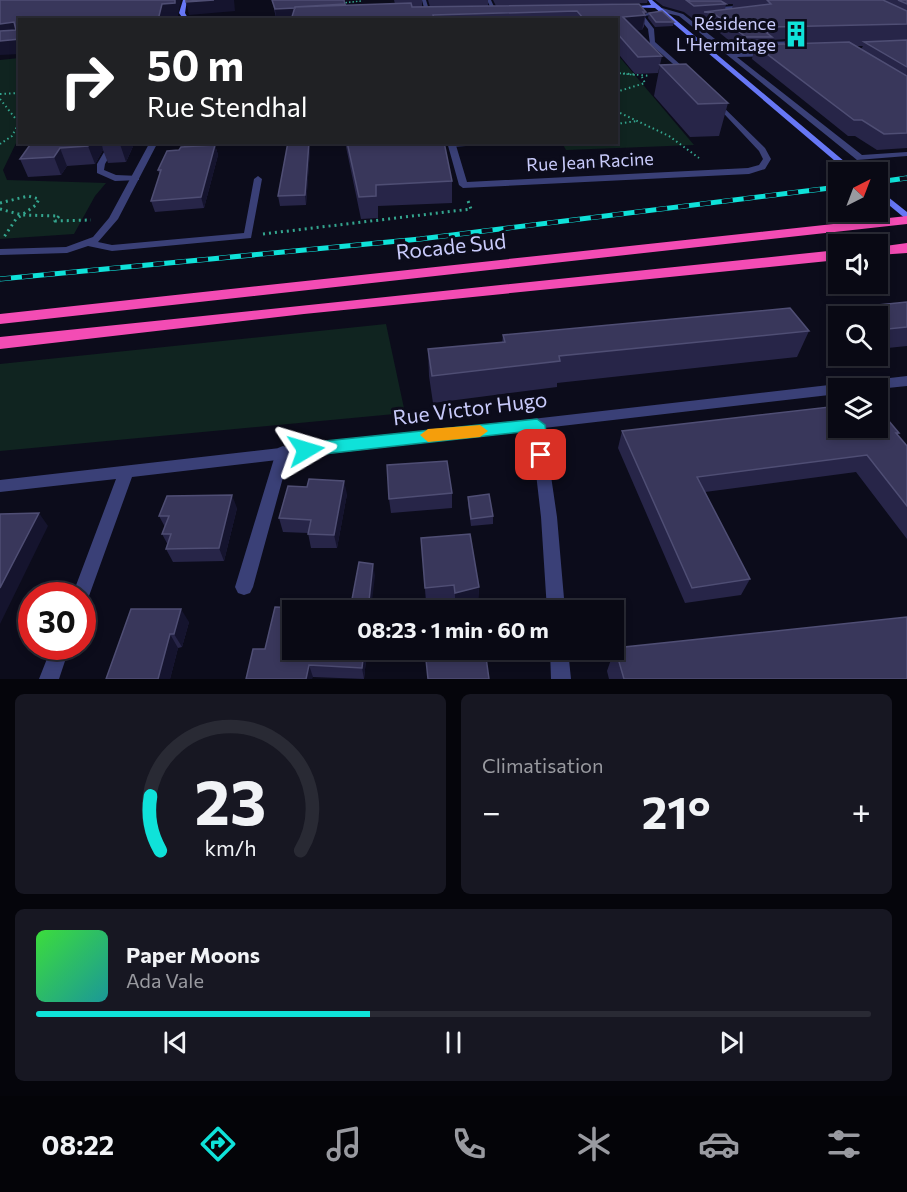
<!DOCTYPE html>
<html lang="fr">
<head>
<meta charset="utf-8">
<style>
  :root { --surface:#090914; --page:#171722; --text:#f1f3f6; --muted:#999aa0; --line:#292a34; --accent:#0fe2d9 }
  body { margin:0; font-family:Commissioner,sans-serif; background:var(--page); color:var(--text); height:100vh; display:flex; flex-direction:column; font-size:22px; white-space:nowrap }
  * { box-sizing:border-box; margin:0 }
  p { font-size:20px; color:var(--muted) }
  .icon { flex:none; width:33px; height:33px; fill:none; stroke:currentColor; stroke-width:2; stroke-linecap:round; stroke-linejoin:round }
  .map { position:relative; height:679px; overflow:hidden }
  .drawer { display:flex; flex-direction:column; gap:15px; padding:15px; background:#05050b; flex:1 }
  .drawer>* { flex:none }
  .guide { position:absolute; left:18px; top:18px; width:600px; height:126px; border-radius:0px; box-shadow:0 3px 9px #0003,0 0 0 2px var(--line); background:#202124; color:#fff; overflow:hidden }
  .needle { width:39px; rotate:42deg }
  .buttons { position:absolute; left:828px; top:162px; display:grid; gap:12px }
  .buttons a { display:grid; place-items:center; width:60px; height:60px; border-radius:0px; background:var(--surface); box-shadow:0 3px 9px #0003,0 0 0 2px var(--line); font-size:30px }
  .speed { position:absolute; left:18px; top:582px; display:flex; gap:12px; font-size:30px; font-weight:700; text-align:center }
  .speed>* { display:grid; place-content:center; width:78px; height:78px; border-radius:50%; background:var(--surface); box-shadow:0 3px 9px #0003,0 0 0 2px var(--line); line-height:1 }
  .speed .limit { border:9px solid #d22; background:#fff; color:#111 }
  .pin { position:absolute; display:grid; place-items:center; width:51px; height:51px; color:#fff; margin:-26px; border-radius:12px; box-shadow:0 3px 9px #0006 }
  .me { position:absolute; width:66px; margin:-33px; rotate:83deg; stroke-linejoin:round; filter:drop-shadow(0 0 4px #0008) }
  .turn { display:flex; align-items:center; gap:21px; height:126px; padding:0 30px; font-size:27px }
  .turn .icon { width:78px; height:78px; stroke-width:2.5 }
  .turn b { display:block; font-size:42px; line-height:51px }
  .big { font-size:45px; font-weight:700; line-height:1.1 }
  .drawer .card { flex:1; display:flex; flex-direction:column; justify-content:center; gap:9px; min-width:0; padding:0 21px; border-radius:9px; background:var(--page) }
  .drawer .dial { align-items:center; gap:0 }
  .dial svg { height:156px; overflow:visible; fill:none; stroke:var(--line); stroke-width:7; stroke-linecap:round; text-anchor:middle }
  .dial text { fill:var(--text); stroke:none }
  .song { display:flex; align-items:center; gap:18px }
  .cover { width:72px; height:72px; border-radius:9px; background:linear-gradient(135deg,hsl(120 70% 55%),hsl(180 70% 35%)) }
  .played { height:6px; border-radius:3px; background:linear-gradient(90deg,var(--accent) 40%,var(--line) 40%) }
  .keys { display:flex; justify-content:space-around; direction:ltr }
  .heat { display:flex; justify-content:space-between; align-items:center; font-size:33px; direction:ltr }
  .drawer .tiles { flex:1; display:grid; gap:15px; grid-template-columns:1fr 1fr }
  .card:last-child { grid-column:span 2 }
  .trip { position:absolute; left:282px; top:600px; width:342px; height:60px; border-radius:0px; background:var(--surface); box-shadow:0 3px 9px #0003,0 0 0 2px var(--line); font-weight:700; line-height:60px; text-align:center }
  .dock { display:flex; height:96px; justify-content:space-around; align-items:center; background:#040408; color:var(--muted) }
  .dock .icon { width:42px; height:42px }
  .dock .current { color:var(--accent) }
  .dock b { font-size:27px; color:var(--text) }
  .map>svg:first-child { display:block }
</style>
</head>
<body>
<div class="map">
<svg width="907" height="679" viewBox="0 0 907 679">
  <rect width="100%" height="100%" fill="#0c0c1b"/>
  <path fill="#102420" d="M617 54 694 145 566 150 562 143 616 142Z
    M19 58V137L3 170 7 180 106 183 95 196 74 234 0 239V60Z
    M386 324 405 413 0 451V364Z"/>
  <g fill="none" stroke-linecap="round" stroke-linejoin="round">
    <path stroke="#34a58e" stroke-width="1.5" stroke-dasharray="1.5 2" stroke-linecap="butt" d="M342 3 361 1
      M616 73 636 75"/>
    <path stroke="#34a58e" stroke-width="2" stroke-dasharray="1.5 3" stroke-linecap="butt" d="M619 73 650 76
      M616 92 645 83 642 77
      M0 94 20 93
      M0 99 19 123 12 136 0 144
      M616 111 669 136 699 158
      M616 124 637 121"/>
    <path stroke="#34a58e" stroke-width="3" stroke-dasharray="2 4" stroke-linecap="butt" d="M0 203 28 196 39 199 36 205 16 219 4 237
      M0 209 22 215 59 216 55 221 91 220
      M263 234 471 209 467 198"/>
    <path fill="#3a4077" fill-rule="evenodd" d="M110 142H118L105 164 104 170 116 175 139 176V180L115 181 97 173V164Z
      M500 142 496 144 451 147 447 145 453 142Z
      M283 446 288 448 290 452 253 587 250 593 244 595 238 593 235 587 276 452 278 448Z"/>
    <path fill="#3a4077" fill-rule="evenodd" d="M422 0H426L430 13 425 12Z
      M487 0H491L496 11H492Z
      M749 5 751 8 709 10 706 8Z
      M662 8 683 14 733 53H771L769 56 737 57 862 155 907 152V156L857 160 679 16 666 13 644 16 654 29 655 42 692 75 687 76 650 44 648 29 637 15 660 11Z
      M801 41 803 44 774 46 780 50 777 52 764 44 767 42Z
      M714 98 765 148 771 159 765 169 749 174 463 188 459 185 447 142H455L467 182 748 168 759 165 763 159 759 151 712 101 710 100Z
      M150 142H158L118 219 98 242 112 245 244 233 254 179 258 176 262 179 251 238 112 251 88 246 67 253 0 255V249L66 247 93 237 109 218Z
      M907 376V386L878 389 838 388V394L544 428 557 517 565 610H547L541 517 531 430 132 477 89 596 86 602 82 603V596H72L116 479 0 492V480Z
      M52 646H70L59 679H39Z
      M550 650H568L571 679H551Z"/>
    <path fill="#6777f5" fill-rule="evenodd" d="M183 0H187L185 13 189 20H184L179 13Z
      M648 0H652L658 5 857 172H848L655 8 624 7 651 5Z
      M878 189 907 212V220L878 196Z"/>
    <path fill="#f34cb4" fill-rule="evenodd" d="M907 216V224L0 324V314Z
      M907 243V253L878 255V247Z
      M838 250V260L304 314 0 349V337Z"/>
    <g stroke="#0fe2d9" stroke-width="5">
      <path id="rail" d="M878 182 907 178
        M0 279 420 239 838 187"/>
    </g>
    <use href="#rail" stroke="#0c0c1b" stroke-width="4" stroke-dasharray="11" stroke-linecap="butt"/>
  </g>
  <path fill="#272548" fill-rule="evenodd" d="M272 0H345V5L395 4 394 0H422V7H430L428 0H488V6H496L493 0H648L647 3 544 6 646 12 644 27 643 28 642 30H637L662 56 658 73 635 74 616 51V20H291L292 17 276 18Z
    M655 0H907V148L877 150 855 136H848L752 59 754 50 742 51 710 25H701L702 17 692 18 684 12 663 6ZM726 4H733L732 9 725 10ZM786 39 784 44 770 45 772 40ZM856 46H863L861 49Z
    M649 13 674 22 673 26 655 27 648 18Z
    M660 65 728 103 719 136 690 137 654 96Z
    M32 142H135L126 162 108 163 103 150 95 164 67 166 61 175 28 177 20 159Z
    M345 142H444L452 181V203L378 206V218L361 219Z
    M215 145 218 155 204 208 155 212 151 201 160 176 158 170Z
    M310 149 306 205 280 206 278 196Z
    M907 302V346L878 349V316H843L847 308Z
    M809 331 797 357 557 383V387L433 403 429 376 428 349 502 343 503 335Z
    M622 431 899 433 897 435 907 446V539L856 472 705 492 750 579 741 595 685 603 618 448Z
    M307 487 347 494 337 548H311L308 533 283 532 279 518Z
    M452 493V508L391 513 389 499Z
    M468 497 493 516V524L471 526 468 504Z
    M237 508 224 561 173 562 166 549 168 545 162 534 165 527 159 516Z
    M421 538 479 587 478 601 455 607 454 599 426 602Z
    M131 609 189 622 182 647 178 648 170 679H106Z
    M615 648 907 679H609L607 671Z
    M367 650 364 679 313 677 246 679Z"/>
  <path fill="#15142e" d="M175 0H181L178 16H165V20H158L162 4Z
    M214 0H234L235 11 189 15 186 2Z
    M345 0V13L276 18 275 9Z
    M645 15 642 30 621 32 623 17Z
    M14 22 20 35 0 39V24Z
    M20 39V54L0 55V41Z
    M91 142H108L102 145 103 150 95 164 88 146Z
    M121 142H135L126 162 120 144Z
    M309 142 310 149 306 205 305 195Z
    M215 145 218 155 204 208 201 197Z
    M60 148 67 166 61 175 54 157Z
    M344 481 347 494 337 548 334 535Z
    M232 495 237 508 224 561 219 548Z
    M39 513 48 526 0 624V588Z
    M373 564 375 576 371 610H368Z
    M479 587 478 601 455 607V593Z
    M181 609 189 622 182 647 174 634Z
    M170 634 178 648 170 679H158Z
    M364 650H367L364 679 362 668Z
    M309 665 313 677 312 679H306Z"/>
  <path fill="#39375b" stroke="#4f4e74" stroke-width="1.5" d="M0 0H175V3L162 4 158 20H20V39L0 41V31L16 30 14 22 0 24Z
    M186 0H214L186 2Z
    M272 0H344L345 4 295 7V8L275 9Z
    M686 0H689L690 1H721L726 4 694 6Z
    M767 0H883L907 11V24L771 27 767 33 772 37H746L713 13 704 12 771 4Z
    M898 0H907V4Z
    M411 3 412 7 639 4 646 12H643L645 15 623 17 662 56 638 57 616 32V20H606L604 17 583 18 577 11 433 15 434 20H291L295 7Z
    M662 11 674 22H656L649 13Z
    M907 40V67L864 42Z
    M849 42 907 76V133L884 134 862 120H854L755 45Z
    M686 64 728 103 698 104 660 65Z
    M32 142H91L88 146 60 148 54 157 20 159Z
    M104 142H121L120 144 102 145Z
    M288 142H309L305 195 278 196Z
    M347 142H444L452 181 376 185V196L359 197Z
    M215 145 201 197 151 201 161 170H158L167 151 179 150 181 147Z
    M907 302V327L878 330V316H856L847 308Z
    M790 308 809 331 559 356 560 361 432 376 428 349 505 342 503 335Z
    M838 406V428H878V411L880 414H883L899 433H896L907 446V506L867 455 697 477 750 579 692 588 622 431Z
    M447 461 452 493 389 499 387 465Z
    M309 479 344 481 334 535 308 534 311 520 279 518 288 486 307 487Z
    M489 494 493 516 471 519 468 497Z
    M232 495 219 548 166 549 171 534H162L169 516H159L167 496Z
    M39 513 0 588V514Z
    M470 534 479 587 455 593 454 585 425 588 421 538Z
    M359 562 373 564 368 610H350Z
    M275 607 349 610H292V650H364L362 668 309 665 306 679H246L253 649H265Z
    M131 609H181L174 634H170L158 679H106Z
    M907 617V679H624L615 648Z
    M425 650H485L489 679H428Z"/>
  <path fill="#0fe2d9" stroke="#0a938d" stroke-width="1.5" d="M537 419 545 425 549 455 541 461 532 455 530 431 306 456 298 450 306 443Z"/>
  <path fill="#f59e0b" d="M480 425 488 431 480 437 428 442 420 435 428 429Z"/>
  <defs>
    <g id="building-bare" transform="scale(2.07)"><path d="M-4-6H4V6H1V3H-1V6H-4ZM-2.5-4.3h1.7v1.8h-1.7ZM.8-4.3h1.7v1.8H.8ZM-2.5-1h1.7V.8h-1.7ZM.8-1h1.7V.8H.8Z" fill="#0fe2d9" stroke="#0c0c1b" stroke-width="2.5" paint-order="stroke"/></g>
  </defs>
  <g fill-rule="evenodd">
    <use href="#building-bare" x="796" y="34"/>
  </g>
  <g text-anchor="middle" stroke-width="6" stroke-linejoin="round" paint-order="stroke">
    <g font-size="18" fill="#c9cbfb" stroke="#0c0c1b" text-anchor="end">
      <text x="776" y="30">Résidence<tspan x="776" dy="21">L'Hermitage</tspan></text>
    </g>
    <g font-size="18" fill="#c9cbfb" stroke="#0c0c1b">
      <text transform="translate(590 162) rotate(-3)" y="6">Rue Jean Racine</text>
    </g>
    <g font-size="21" fill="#c9cbfb" stroke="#0c0c1b">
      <text transform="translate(451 247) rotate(-6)" y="7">Rocade Sud</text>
      <text transform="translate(470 409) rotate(-7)" y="7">Rue Victor Hugo</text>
    </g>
  </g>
</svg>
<div class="buttons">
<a><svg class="needle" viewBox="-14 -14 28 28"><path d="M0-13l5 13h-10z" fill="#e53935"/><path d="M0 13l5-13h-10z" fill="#999aa0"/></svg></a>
<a><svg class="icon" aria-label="sound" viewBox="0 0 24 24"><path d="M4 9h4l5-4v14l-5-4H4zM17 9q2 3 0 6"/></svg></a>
<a><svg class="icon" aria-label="search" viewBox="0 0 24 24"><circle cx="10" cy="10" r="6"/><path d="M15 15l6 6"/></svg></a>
<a><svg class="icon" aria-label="layers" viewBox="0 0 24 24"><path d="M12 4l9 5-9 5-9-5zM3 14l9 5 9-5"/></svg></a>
</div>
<div class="speed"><div class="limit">30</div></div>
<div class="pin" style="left:541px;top:455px;background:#d93025"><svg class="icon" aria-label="arrive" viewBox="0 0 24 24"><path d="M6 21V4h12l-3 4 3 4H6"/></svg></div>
<svg class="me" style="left:306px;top:450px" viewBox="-20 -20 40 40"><path d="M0-17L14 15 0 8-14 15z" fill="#0fe2d9" stroke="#fff" stroke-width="4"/></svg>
<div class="trip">08:23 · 1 min · 60 m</div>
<div class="guide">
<div class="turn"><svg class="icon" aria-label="right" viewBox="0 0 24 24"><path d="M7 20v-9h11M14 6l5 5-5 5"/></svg><div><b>50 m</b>Rue Stendhal</div></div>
</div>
</div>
<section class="drawer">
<div class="tiles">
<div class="card dial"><svg viewBox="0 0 100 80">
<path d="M14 69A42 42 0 1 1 86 69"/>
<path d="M14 69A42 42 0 0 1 9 41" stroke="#0fe2d9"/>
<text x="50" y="56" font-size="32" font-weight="700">23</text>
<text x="50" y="72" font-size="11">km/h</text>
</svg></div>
<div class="card"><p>Climatisation</p>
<div class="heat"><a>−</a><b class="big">21°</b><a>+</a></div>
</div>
<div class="card">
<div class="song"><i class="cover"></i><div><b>Paper Moons</b><p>Ada Vale</p></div></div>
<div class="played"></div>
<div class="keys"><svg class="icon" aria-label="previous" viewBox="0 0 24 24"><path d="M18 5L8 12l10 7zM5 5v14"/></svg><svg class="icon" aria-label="pause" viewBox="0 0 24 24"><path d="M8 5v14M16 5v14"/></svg><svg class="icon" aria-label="next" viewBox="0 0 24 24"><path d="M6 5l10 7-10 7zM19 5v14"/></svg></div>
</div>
</div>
</section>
<nav class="dock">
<b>08:22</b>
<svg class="icon current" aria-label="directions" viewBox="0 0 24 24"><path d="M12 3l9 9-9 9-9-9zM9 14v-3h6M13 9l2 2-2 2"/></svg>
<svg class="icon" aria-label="music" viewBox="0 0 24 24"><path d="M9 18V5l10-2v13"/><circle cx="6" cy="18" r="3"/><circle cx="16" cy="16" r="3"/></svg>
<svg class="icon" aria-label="phone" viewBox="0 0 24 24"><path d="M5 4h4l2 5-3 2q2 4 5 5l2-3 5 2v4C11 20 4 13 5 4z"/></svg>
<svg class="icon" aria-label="climate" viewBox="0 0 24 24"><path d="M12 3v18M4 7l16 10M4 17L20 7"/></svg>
<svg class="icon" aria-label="car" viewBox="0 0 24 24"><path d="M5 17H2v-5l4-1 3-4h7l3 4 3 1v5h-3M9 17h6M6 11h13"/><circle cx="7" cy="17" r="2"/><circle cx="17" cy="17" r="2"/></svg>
<svg class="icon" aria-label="filters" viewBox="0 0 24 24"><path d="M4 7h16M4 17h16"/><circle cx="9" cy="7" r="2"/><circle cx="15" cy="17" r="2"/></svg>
</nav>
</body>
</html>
